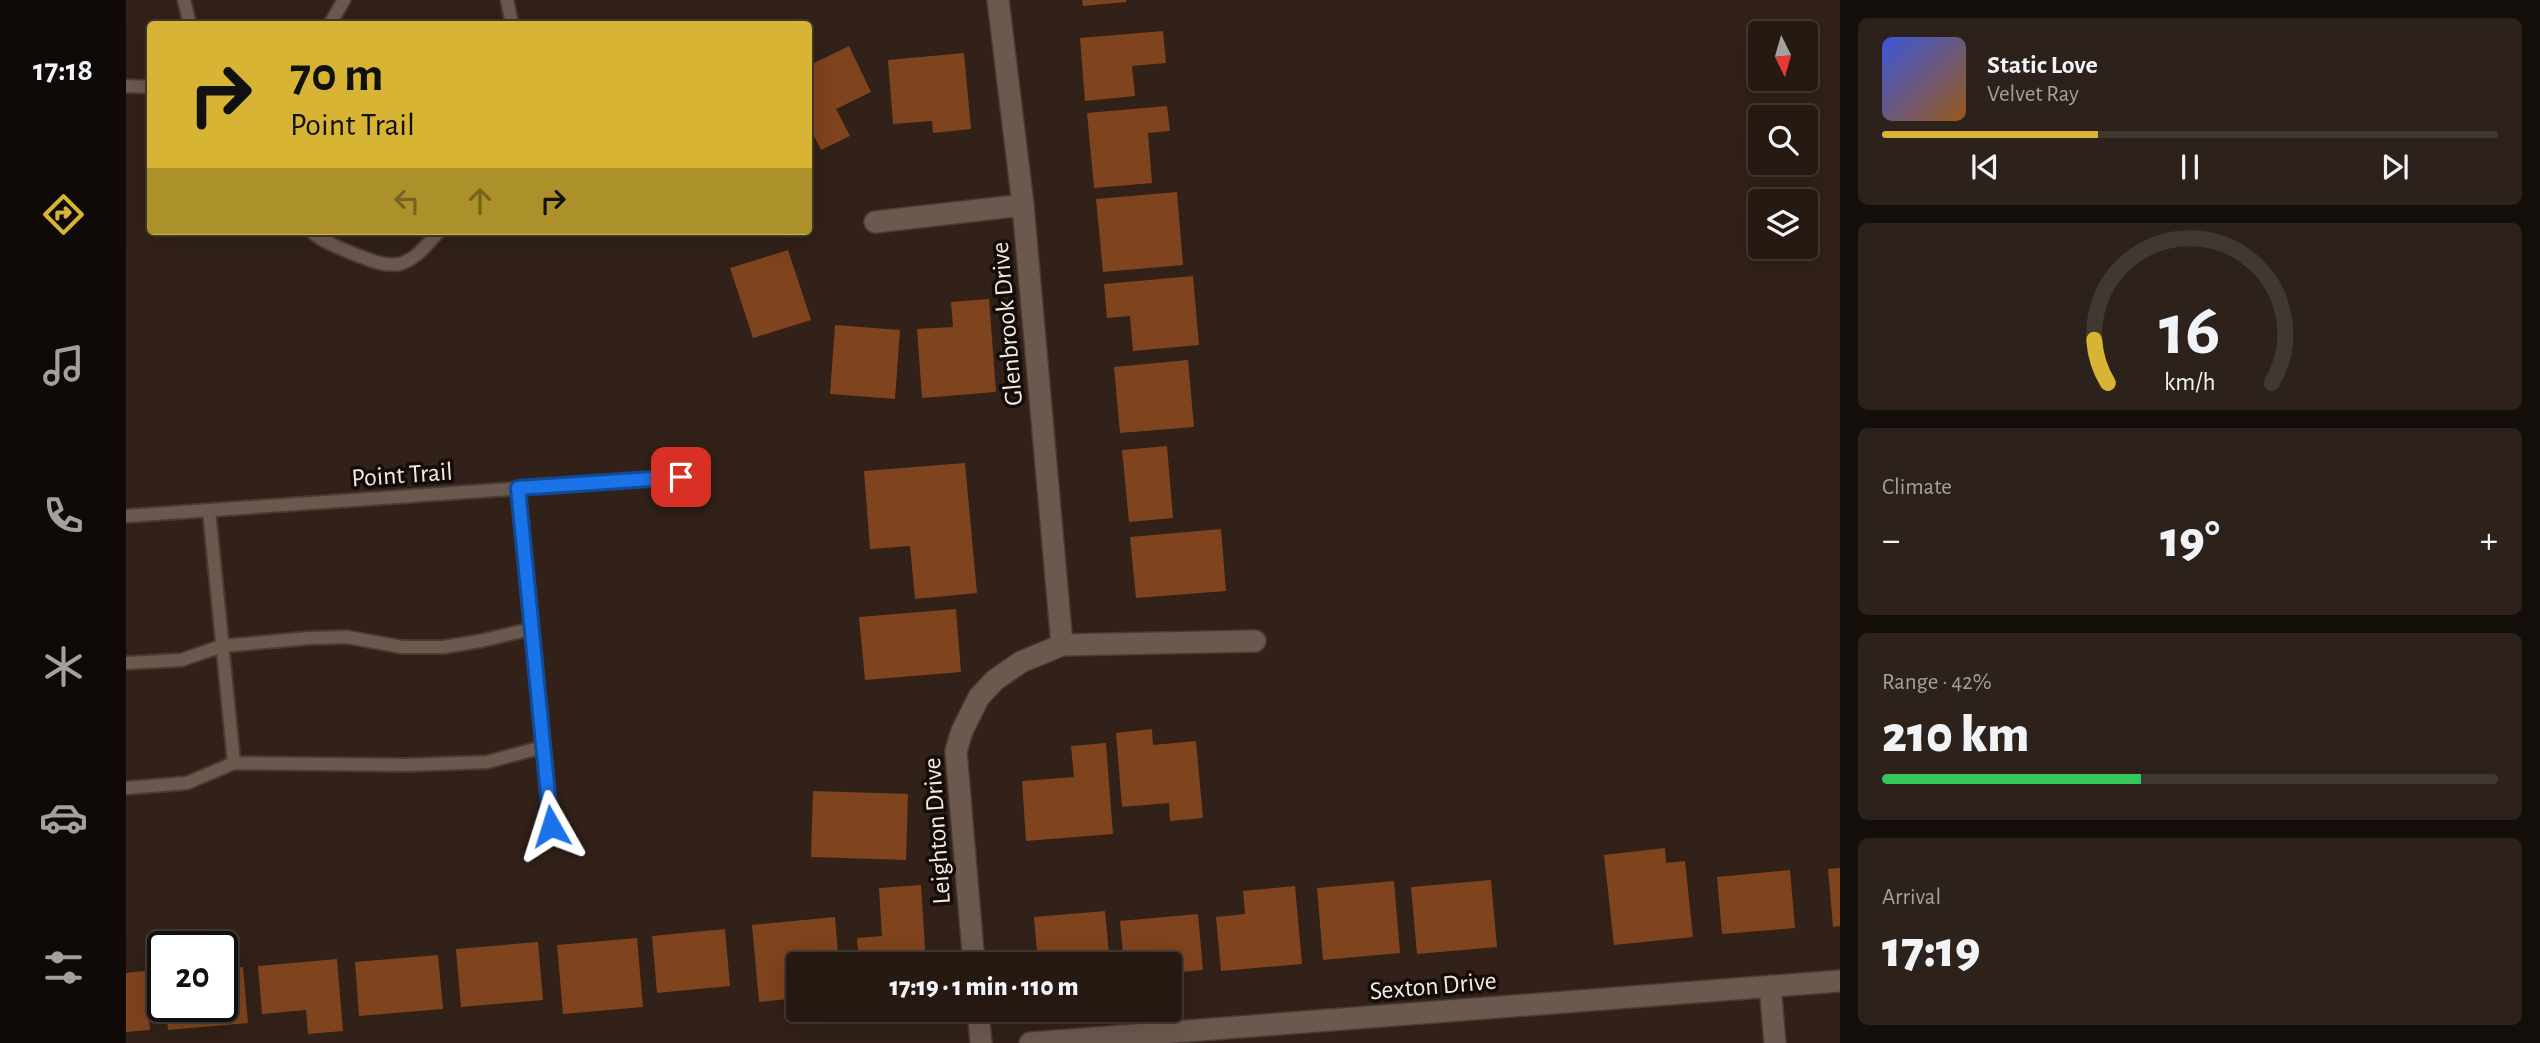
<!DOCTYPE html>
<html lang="en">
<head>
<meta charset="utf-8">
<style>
  :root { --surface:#251912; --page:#2d221b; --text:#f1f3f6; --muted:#a3a09f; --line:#423832; --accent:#d8b434 }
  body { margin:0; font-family:"Alegreya Sans",sans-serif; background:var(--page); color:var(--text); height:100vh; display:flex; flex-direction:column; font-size:26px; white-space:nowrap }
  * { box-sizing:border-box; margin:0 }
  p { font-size:23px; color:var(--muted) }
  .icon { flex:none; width:38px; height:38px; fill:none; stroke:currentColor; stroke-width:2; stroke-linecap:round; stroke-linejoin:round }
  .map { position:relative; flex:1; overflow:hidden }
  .side { display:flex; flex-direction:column; gap:18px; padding:18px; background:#140e0a; width:700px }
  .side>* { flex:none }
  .banner { position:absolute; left:21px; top:21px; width:665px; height:214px; border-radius:7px; box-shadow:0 7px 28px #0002,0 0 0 2px var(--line); background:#d8b434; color:#111; overflow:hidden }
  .needle { width:46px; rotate:175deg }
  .fabs { position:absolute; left:1622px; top:21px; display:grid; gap:14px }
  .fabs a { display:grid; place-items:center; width:70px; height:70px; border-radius:7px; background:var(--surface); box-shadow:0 7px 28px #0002,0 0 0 2px var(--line); font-size:35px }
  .speed { position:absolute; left:21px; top:931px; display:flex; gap:14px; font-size:35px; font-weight:700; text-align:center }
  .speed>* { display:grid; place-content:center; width:91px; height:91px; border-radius:50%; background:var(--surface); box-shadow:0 7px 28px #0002,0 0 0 2px var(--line); line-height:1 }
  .speed .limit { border:4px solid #111; border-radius:10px; background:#fff; color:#111 }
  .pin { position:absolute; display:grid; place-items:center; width:60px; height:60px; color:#fff; margin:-30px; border-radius:14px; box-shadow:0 4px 10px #0006 }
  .me { position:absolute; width:77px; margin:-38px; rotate:354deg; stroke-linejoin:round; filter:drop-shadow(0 0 5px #0008) }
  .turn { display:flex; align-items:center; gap:24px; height:147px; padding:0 28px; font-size:32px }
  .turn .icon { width:91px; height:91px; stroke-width:2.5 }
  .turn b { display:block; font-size:49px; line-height:60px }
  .lanes { display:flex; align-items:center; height:66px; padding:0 28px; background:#0003; justify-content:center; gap:35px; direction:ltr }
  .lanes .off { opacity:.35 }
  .big { font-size:52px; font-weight:800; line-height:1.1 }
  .side .tile { flex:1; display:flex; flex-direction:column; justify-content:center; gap:10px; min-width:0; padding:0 24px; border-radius:10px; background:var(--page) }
  .side .dial { align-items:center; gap:0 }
  .dial svg { height:182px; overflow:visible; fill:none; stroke:var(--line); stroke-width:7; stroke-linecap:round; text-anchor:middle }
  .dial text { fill:var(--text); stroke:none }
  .song { display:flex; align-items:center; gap:21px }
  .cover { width:84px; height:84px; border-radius:10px; background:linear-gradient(135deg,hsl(230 70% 55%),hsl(30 70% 35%)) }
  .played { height:7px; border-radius:4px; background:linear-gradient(90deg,var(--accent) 35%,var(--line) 35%) }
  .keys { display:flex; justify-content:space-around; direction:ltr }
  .heat { display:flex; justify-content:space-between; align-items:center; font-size:38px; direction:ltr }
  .charge { height:10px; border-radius:5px; background:linear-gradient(90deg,#34c759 42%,var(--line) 0) }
  .trip { position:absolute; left:660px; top:952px; width:396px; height:70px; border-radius:7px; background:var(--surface); box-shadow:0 7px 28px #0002,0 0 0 2px var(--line); font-weight:800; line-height:70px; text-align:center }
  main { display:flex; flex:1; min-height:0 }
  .menu { display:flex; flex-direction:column; width:126px; justify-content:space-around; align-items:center; background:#0f0a07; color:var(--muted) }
  .menu .icon { width:49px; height:49px }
  .menu .on { color:var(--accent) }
  .menu b { font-size:32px; color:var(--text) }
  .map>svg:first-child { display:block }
</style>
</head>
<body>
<main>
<nav class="menu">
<b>17:18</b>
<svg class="icon on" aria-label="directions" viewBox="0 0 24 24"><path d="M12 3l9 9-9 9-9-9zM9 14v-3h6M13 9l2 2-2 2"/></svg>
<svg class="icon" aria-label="music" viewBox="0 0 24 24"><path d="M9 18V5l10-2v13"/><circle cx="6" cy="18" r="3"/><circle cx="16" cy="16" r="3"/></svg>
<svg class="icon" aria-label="phone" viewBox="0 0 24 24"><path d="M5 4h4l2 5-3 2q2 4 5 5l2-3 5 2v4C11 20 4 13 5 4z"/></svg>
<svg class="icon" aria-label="climate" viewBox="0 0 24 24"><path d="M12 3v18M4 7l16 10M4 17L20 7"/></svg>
<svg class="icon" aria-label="car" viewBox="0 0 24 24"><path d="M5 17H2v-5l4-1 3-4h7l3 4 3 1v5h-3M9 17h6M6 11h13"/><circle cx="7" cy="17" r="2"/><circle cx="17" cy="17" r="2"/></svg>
<svg class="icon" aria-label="filters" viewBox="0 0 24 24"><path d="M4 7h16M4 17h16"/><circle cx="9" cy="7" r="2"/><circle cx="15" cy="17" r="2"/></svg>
</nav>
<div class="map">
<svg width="1714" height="1043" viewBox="0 0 1714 1043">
  <rect width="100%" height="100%" fill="#312118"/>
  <path fill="#7f431d" d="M956 0H1000V2L957 6Z
    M1037 31 1040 63 1006 66 1009 96 959 101 954 38Z
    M723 46 745 92 710 109 724 136 695 150 682 124V66Z
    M838 53 845 129 807 133 806 121 767 124 762 60Z
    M1041 106 1044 131 1022 133 1026 183 968 188 961 113Z
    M1051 192 1057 265 977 272 970 199Z
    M579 231H614V233L580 236Z
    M662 250 685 320 627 338 604 268Z
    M1067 276 1073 345 1007 351 1004 316 981 318 978 284Z
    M863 299 870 392 796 398 791 329 827 327 825 302Z
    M709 325 774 330 769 399 704 394Z
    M1062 360 1068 427 994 433 988 367Z
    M1041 446 1047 518 1003 522 996 450Z
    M839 463 851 593 789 599 784 546 744 549 738 471Z
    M1095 529 1100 591 1010 598 1004 537Z
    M830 609 835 672 739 680 733 617Z
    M1026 729 1027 745 1070 741 1077 818 1044 821 1043 803 996 807 990 733Z
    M980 743 987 834 900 841 896 781 948 777 945 746Z
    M687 791 782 794 780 860 685 857Z
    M1539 848 1540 863 1559 861 1567 937 1488 945 1478 855Z
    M1714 868V926L1707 927 1702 869Z
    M1664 870 1669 928 1596 934 1591 877Z
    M1365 880 1371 947 1291 954 1285 887Z
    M1268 881 1274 953 1197 960 1191 888Z
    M795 885 800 964H733L731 938 756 936 753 888Z
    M1169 886 1176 964 1095 971 1090 917 1119 914 1117 891Z
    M979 911 984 964H912L908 917Z
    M1072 914 1077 970 1043 973V964H998L994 921Z
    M709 917 713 964H672V998L633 1002 626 925Z
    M599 929 604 986 531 993 526 936Z
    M511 938 517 1007 437 1014 431 945Z
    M412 942 417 1000 335 1007 330 949Z
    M312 955 317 1009 233 1016 229 962Z
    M211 959 217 1031 182 1034 180 1010 136 1014 132 966Z
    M117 967 122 1023 42 1030 40 1006H96V968Z
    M19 971 24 1030 0 1032V973Z"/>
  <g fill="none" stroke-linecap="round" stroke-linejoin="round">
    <g stroke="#493b34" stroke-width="16">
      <path id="service" d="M58 0 64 24
        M381 0 386 24
        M204 24 218 0
        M0 86 24 87
        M185 231C194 241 210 246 223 252 270 271 279 272 313 231
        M392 488 425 826
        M83 510 108 763 282 765 361 762 417 747
        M0 516 555 477
        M0 663 55 660 96 646 184 638 221 637 276 647H318L354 641 405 629
        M0 788 61 783 108 763"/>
    </g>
    <g stroke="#493b34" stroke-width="24">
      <path id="minor" d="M872 0 897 205 936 645
        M749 222 897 205
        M848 964 830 751 836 731 853 697 869 680 895 662 936 645 1129 641
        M1644 986 1649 1043
        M852 1010 855 1043
        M904 1043 1714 981"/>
    </g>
    <use href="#service" stroke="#6c594e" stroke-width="12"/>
    <use href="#minor" stroke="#6c594e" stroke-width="21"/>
  </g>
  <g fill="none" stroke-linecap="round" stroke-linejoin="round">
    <g stroke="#114b97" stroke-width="18">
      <path id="route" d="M425 826 392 488 555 477"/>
    </g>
    <use href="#route" stroke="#1a73e8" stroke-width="12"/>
  </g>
  <g text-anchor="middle" stroke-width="7" stroke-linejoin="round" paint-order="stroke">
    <g font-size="26" fill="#f5eae3" stroke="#140c08">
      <text transform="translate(880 324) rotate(-95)" y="9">Glenbrook Drive</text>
      <text transform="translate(276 474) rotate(-4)" y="9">Point Trail</text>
      <text transform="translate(810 831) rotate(-94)" y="9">Leighton Drive</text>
      <text transform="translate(1307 985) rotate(-5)" y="9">Sexton Drive</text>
    </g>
  </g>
</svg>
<div class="fabs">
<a><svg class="needle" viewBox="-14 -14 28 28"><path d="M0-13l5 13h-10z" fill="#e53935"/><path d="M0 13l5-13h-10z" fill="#a3a09f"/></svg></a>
<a><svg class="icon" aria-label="search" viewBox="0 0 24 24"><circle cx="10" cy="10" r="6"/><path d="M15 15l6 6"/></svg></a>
<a><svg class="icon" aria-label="layers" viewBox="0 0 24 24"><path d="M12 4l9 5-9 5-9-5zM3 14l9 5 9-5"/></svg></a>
</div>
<div class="speed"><div class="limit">20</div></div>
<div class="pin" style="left:555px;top:477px;background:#d93025"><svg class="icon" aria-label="arrive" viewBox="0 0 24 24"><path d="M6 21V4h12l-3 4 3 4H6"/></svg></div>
<svg class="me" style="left:425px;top:826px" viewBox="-20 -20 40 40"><path d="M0-17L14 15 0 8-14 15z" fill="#1a73e8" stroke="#fff" stroke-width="4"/></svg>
<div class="trip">17:19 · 1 min · 110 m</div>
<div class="banner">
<div class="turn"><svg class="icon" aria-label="right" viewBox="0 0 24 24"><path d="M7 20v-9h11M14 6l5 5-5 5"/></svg><div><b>70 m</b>Point Trail</div></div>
<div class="lanes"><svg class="icon off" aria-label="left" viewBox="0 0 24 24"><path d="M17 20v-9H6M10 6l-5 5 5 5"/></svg><svg class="icon off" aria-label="ahead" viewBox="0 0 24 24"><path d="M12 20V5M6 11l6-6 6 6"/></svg><svg class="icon" aria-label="right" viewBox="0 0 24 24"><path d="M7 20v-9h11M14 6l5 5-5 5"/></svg></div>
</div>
</div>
<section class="side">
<div class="tile">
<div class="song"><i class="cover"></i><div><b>Static Love</b><p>Velvet Ray</p></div></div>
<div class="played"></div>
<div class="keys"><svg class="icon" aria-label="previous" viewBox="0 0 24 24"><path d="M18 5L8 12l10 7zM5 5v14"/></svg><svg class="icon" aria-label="pause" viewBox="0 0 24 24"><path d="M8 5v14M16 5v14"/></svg><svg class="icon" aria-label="next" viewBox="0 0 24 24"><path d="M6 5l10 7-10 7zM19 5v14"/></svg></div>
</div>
<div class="tile dial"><svg viewBox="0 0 100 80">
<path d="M14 69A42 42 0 1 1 86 69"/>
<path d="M14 69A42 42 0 0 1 8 50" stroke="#d8b434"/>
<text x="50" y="56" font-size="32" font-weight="700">16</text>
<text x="50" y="72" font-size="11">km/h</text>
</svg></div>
<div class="tile"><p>Climate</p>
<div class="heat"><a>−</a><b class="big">19°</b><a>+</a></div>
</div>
<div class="tile"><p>Range · 42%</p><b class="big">210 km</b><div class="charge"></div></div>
<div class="tile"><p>Arrival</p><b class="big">17:19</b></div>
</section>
</main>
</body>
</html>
